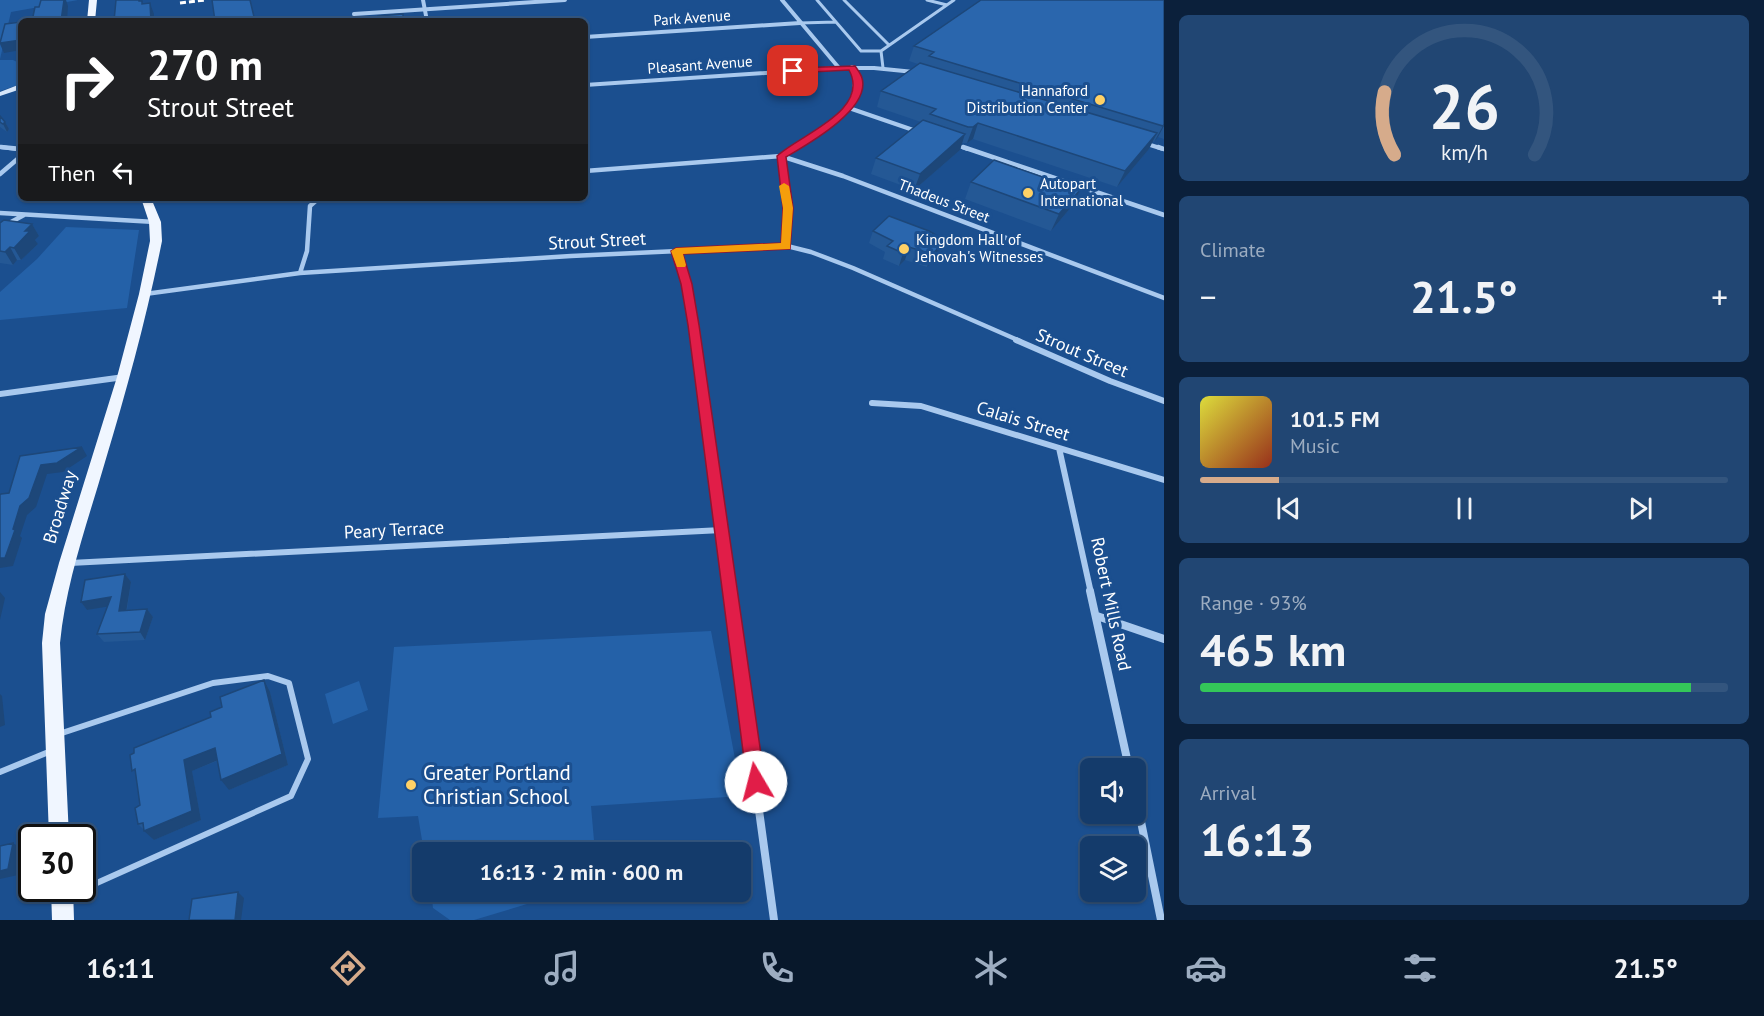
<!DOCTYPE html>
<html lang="en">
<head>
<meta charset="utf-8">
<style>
  :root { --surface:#143b6b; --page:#214673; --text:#f1f3f6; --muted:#9dadc1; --line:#33557e; --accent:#d6ab8b }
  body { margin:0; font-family:"PT Sans",sans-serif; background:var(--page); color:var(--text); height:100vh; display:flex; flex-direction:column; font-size:22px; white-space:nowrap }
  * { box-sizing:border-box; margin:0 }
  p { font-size:20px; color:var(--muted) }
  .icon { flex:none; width:33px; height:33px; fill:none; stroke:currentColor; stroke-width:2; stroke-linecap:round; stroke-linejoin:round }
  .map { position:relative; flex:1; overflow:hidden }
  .panel { display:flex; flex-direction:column; gap:15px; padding:15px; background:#0b203b; width:600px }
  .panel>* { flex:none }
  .hud { position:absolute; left:18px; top:18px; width:570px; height:183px; border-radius:9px; box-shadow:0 2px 4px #0004,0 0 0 2px var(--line); background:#202124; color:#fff; overflow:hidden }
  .tools { position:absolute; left:1080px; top:758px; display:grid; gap:12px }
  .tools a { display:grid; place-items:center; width:66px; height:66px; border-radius:9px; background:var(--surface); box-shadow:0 2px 4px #0004,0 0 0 2px var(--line); font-size:30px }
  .speed { position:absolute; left:18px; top:824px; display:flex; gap:12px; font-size:30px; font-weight:700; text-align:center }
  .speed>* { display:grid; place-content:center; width:78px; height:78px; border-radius:50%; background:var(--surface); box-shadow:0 2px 4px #0004,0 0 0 2px var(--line); line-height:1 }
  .speed .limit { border:3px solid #111; border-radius:9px; background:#fff; color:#111 }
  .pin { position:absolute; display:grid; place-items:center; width:51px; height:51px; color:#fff; margin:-26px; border-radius:12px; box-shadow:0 3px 9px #0006 }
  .me { position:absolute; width:66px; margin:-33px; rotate:352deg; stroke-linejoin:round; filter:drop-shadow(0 0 4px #0008) }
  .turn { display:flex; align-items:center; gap:21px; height:126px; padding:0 30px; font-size:27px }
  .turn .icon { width:78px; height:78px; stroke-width:2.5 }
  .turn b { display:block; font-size:42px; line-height:51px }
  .then { display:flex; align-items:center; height:57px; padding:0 30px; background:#0003; gap:12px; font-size:22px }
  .big { font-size:45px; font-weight:700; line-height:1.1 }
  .panel .widget { flex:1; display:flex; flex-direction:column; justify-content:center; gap:9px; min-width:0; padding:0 21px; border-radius:9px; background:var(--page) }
  .panel .dial { align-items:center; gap:0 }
  .dial svg { height:156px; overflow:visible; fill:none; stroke:var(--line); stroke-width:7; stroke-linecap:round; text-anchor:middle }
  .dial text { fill:var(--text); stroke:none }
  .song { display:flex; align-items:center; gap:18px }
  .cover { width:72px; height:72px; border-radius:9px; background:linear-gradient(135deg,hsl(60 70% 55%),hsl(10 70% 35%)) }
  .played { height:6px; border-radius:3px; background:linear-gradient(90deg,var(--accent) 15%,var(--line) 15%) }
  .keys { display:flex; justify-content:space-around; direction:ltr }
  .heat { display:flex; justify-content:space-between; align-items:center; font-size:33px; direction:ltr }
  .charge { height:9px; border-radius:4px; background:linear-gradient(90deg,#34c759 93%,var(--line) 0) }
  .trip { position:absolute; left:412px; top:842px; width:339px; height:60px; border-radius:9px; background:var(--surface); box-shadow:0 2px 4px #0004,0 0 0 2px var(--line); font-weight:700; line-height:60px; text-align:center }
  .tabs { display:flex; height:96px; justify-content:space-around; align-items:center; background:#08182b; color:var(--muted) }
  .tabs .icon { width:42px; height:42px }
  .tabs .on { color:var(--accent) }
  .tabs b { font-size:27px; color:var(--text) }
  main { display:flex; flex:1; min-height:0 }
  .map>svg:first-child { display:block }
</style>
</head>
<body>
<main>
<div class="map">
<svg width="1164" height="920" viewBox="0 0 1164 920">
  <rect width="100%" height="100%" fill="#1b4f8f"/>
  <path fill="#2461a8" d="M0 0H78L11 12 0 59Z
    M0 60H13L21 64V84L0 91Z
    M66 227 139 230 127 308 0 320V292L37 259Z
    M711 631 742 796 591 806 595 852H424L418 816 378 818 394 647Z
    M359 681 368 710 333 724 325 694Z
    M431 891H570L474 920H450L433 908Z"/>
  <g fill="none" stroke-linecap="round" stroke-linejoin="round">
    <path stroke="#a9c9ee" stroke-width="3" d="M817 0 861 51H881
      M844 0 889 45
      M927 0 947 5
      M800 23 836 22
      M883 68 881 51 954 0"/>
    <path stroke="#a9c9ee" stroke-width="6" d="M59 734 213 683 268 676 289 683 308 759 291 796 70 895
      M0 772 51 751"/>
    <path stroke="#a9c9ee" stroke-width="4" d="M423 0 427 21
      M782 0 839 68
      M354 14 565 0
      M585 37 800 23
      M585 85 839 68H874L914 72
      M849 108 919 132
      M1144 143 1163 149
      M954 144 967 149
      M0 147 16 149
      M794 149C826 130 866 110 852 67"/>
    <path stroke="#a9c9ee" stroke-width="4.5" d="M1 147 21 149
      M963 147 1164 215
      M1158 147 1164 149
      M585 171 781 156 843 176 1164 298
      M0 174 21 156
      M0 213 155 222
      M0 228 24 215
      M787 246 788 208 781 156 797 147
      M677 251 687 284 695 341
      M300 273 307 251 310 206 319 198
      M145 294 300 273 571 256 787 246 811 252 853 268 1020 341"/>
    <path stroke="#a9c9ee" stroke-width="6" d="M695 340 729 593
      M1016 340 1110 381 1164 401
      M0 394 124 377
      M872 403 921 406 1164 480
      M1059 448 1091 593
      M70 563 722 530"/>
    <path stroke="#a9c9ee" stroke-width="8" d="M729 591 774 920
      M1090 591 1129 768
      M1097 616 1164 639
      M1136 797 1161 920"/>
    <path fill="#d6e6fa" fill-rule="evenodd" d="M18 85H21V89L0 96V92Z"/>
    <path fill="#f0f6ff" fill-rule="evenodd" d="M89 0H97L95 21H87Z
      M141 198H151L161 222 162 241C147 316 127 389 105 462 88 521 66 581 60 643L69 837H49L42 643 45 614 59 563 117 377 139 294 150 241 149 222Z
      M51 888H73L74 920H52Z"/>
    <path stroke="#fff" stroke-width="3" stroke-dasharray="6 3" stroke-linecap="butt" d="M180 3 205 0"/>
  </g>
  <path fill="#245895" d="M1164 0V139L1158 137 1154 142 1152 141 1149 149 1117 187 973 139 967 143H962L960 150 914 190 871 174 876 158 921 122 877 107 881 91 918 64 909 61 914 46Z
    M0 116 5 122 9 129 7 132 0 127Z
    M971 182 1072 206 1051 231 965 199Z
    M0 223 32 224 39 236 35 240 38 244 21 260H17L13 265 0 263Z
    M873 231 941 254 927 267 905 260 899 266 883 259 885 252 869 243Z
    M125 574 131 582 127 610 147 609 153 617 145 640 104 642 97 634 107 606 87 610 81 602Z
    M270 692 288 765 229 790 217 761 192 771 201 820 154 840 138 824 140 805 211 717Z"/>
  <path fill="#1d4779" d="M64 0H66L68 6 67 21H61Z
    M150 3 154 14V21H151Z
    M21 40V50L4 53 0 44V43Z
    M5 122 9 129 7 132 3 124Z
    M978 123 973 139 967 143 973 127Z
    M1164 124V126L1158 137 1154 142Z
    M1157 133 1149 149 1117 187 1125 171Z
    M965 134 960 150 914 190 920 174Z
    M1080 190 1072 206 1051 231 1059 214Z
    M32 224 39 236 35 240 38 244 21 260 14 248 25 231Z
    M946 241 941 254 927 267 932 254Z
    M10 247 17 260 13 265 5 252Z
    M909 247 905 260 899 266 903 253Z
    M82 447 87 456 63 472 47 474 36 507 27 515 20 536 22 538 13 566 0 568V558L13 529 20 506 41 465Z
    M125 574 131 582 125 619 119 611Z
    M0 592 5 598 0 620Z
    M111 597 117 605 87 610 81 602Z
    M147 609 153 617 145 640 140 632Z
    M264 680 270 692 288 765 229 790 221 780Z
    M0 694 2 696 5 725 0 727Z
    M215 748 223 758 192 771 201 820 154 840 144 831 184 760Z
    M13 843 22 849 18 875 0 879V871Z
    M238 892 244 898 241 920H235Z"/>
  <path fill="#2a66ad" stroke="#1d4779" stroke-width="1.5" d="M41 0H64L61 21H32L35 7H39Z
    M116 0H139V1H142V4L150 3 151 21H114Z
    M212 0H250L255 21H215Z
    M981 0H1164V124L1163 126 929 56 934 52 914 46Z
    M403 14V21H378V16Z
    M21 22V40L0 43 5 24Z
    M920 63 1157 133 1125 171 978 123 973 127H968L930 114 936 109 881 91Z
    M0 116 5 122 3 124 0 122Z
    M923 120 965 134 920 174 876 158Z
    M994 160 1080 190 1059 214 971 182Z
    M889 216 929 231 946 241 932 254 909 247 903 253 887 246 893 241 873 231Z
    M4 220 32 224 25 231H30L14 248 10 247 5 252 0 251V223Z
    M82 447 57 463 41 465 29 498 20 506 13 529 15 530 5 558H0V495L1 494 9 493 20 456Z
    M125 574 119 611 147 609 140 632 97 634 111 597 81 602 85 580Z
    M264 680 282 754 221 780 215 748 184 760 192 811 144 831 143 823 138 824 135 808 140 805 135 769 132 771 130 755 134 753V748L211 717 210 712 222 707 220 697Z
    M13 843 8 869 0 871V846Z
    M238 892 235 920H189L192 899Z"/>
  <path fill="#e11d48" stroke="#92132f" stroke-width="1.5" d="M855 66C857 69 861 74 862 78 871 109 808 144 786 157L793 208 790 249 683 254 692 284 699 325 765 782 763 789 756 791 750 789 747 782 688 325 681 284 671 251 676 248 781 243 783 208 777 156C799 135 871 111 849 70L793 73 789 71 793 68Z"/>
  <path fill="#f59e0b" d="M784 183 789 186 793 208 790 249 683 254 686 265 685 267H677L671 251 676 248 781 243 783 208 779 186Z"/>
  <g fill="#ffd166" stroke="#1b4f8f" stroke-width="2">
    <circle cx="1100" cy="100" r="6"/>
    <circle cx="1028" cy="193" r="6"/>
    <circle cx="904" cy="249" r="6"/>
    <circle cx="411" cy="785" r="6"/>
  </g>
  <g text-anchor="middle" stroke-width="6" stroke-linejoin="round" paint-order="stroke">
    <g font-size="15" fill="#fff" stroke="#1b4f8f">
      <text transform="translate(692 18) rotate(-4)" y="5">Park Avenue</text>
      <text transform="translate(700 65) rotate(-4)" y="5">Pleasant Avenue</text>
      <text transform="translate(944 201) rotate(21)" y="5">Thadeus Street</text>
    </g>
    <g font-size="15" fill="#fff" stroke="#1b4f8f" text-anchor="start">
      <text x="1088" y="96" text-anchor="end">Hannaford<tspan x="1088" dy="17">Distribution Center</tspan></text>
      <text x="1040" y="189">Autopart<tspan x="1040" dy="17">International</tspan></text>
      <text x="916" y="245">Kingdom Hall of<tspan x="916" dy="17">Jehovah's Witnesses</tspan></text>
    </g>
    <g font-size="18" fill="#fff" stroke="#1b4f8f">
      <text transform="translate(597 241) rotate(-3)" y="6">Strout Street</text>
      <text transform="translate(1082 353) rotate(23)" y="6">Strout Street</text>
      <text transform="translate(1023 421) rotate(17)" y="6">Calais Street</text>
      <text transform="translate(60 507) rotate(-73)" y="6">Broadway</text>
      <text transform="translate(394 530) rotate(-3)" y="6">Peary Terrace</text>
      <text transform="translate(1111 604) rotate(78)" y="6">Robert Mills Road</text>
    </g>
    <g font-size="21" fill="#fff" stroke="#1b4f8f" text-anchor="start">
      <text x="423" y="780">Greater Portland<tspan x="423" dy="24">Christian School</tspan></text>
    </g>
  </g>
</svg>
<div class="tools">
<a><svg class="icon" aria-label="sound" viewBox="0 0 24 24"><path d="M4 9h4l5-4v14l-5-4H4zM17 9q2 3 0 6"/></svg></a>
<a><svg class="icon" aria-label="layers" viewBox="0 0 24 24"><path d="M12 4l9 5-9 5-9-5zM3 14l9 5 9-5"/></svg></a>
</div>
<div class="speed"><div class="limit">30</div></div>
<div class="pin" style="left:793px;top:71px;background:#d93025"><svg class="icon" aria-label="arrive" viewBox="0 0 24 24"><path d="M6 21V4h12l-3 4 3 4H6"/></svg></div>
<svg class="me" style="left:756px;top:782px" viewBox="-20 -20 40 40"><circle r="19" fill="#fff"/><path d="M0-13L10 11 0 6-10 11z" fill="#e11d48"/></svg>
<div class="trip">16:13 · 2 min · 600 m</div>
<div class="hud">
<div class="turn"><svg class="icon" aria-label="right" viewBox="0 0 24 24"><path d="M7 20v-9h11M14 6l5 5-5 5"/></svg><div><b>270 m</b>Strout Street</div></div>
<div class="then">Then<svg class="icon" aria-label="left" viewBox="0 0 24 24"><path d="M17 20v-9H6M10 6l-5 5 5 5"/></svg></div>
</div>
</div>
<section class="panel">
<div class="widget dial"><svg viewBox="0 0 100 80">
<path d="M14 69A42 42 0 1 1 86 69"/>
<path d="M14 69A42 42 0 0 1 9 37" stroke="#d6ab8b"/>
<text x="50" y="56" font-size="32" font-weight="700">26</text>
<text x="50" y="72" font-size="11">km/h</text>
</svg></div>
<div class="widget"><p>Climate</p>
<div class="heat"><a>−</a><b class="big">21.5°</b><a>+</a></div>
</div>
<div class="widget">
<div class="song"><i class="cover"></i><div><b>101.5 FM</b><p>Music</p></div></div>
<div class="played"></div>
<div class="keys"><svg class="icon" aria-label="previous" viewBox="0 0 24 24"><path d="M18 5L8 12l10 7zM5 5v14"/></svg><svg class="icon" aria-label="pause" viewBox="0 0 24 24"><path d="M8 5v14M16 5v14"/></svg><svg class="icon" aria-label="next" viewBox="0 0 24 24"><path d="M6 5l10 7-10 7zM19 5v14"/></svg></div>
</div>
<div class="widget"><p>Range · 93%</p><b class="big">465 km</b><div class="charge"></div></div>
<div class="widget"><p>Arrival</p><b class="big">16:13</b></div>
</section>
</main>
<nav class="tabs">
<b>16:11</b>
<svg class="icon on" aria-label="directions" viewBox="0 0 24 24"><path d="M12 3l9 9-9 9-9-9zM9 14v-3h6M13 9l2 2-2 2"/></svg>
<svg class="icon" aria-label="music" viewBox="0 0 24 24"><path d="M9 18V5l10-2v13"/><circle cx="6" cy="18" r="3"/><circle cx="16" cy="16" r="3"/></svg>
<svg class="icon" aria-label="phone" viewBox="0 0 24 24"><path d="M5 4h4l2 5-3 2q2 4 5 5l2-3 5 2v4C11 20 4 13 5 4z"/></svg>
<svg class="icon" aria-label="climate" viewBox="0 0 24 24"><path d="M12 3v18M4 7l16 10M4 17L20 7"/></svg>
<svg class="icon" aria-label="car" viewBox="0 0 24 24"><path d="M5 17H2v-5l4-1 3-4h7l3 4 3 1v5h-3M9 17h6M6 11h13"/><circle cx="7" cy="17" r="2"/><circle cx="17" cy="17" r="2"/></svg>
<svg class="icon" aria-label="filters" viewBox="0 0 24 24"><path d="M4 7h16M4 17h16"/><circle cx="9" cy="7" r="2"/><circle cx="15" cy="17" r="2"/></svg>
<b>21.5°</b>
</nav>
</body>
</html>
